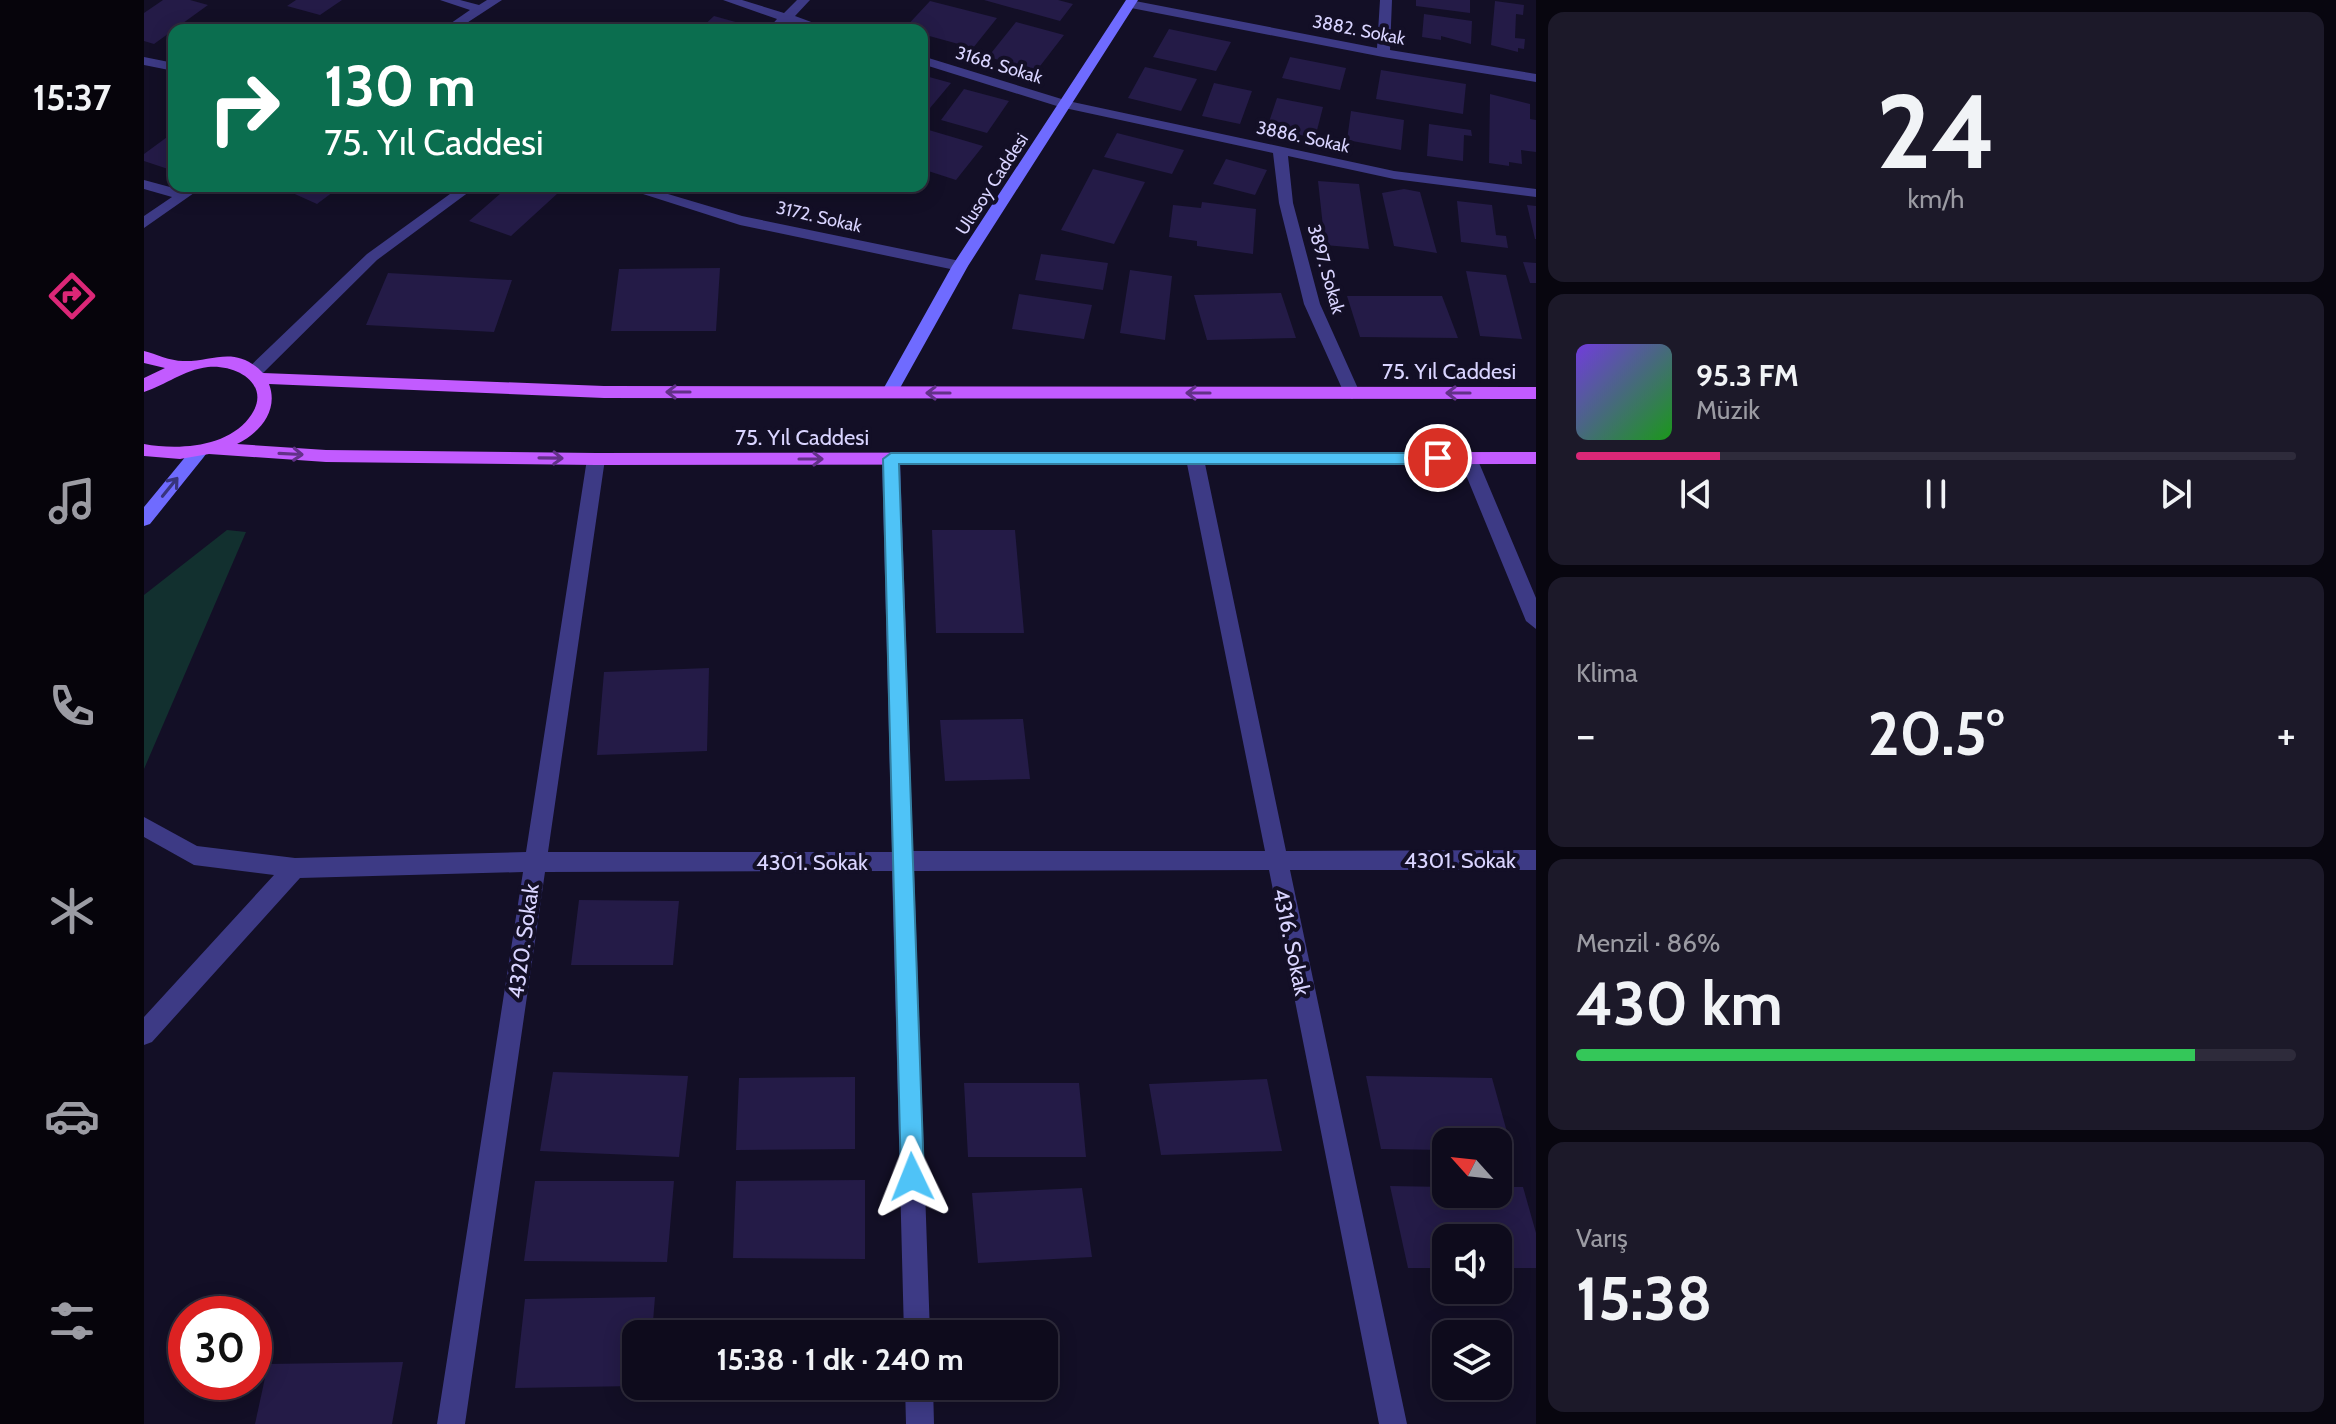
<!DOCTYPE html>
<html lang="tr">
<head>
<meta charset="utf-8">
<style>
  :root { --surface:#0e0b1c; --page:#1c1929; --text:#f1f3f6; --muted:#9b9ba3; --line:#2e2b3b; --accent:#db2777 }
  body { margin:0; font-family:Cabin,sans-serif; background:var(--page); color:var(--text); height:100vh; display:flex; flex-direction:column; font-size:30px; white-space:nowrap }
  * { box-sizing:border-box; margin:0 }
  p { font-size:26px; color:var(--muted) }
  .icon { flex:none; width:44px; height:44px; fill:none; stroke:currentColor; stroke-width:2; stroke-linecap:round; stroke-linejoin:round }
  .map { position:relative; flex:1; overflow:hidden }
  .sheet { display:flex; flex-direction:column; gap:12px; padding:12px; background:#08060f; width:800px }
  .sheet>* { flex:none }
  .top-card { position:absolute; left:24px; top:24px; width:760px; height:168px; border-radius:16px; box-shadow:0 4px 20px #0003,0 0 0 2px var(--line); background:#0b6e4f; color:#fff; overflow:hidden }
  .needle { width:52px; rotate:297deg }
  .controls { position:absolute; left:1288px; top:1128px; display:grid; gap:16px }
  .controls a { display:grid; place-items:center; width:80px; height:80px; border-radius:16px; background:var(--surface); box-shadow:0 4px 20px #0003,0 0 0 2px var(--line); font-size:40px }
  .speed { position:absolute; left:24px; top:1296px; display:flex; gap:16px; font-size:40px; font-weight:700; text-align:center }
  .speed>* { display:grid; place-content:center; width:104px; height:104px; border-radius:50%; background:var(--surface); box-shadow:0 4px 20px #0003,0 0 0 2px var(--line); line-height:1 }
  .speed .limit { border:12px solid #d22; background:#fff; color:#111 }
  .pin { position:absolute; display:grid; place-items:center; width:68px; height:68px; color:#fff; margin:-34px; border:4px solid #fff; border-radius:50%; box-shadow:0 2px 8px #0007 }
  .me { position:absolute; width:88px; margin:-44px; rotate:358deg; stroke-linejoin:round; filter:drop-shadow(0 0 6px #0008) }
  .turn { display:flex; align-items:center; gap:28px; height:168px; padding:0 24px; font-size:36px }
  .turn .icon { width:104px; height:104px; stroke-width:2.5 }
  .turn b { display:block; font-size:56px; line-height:68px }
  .big { font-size:60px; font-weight:800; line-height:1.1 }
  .sheet .tile { flex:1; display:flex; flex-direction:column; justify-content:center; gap:12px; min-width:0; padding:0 28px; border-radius:16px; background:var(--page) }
  .sheet .dial { align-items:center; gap:0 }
  .dial b { font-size:104px; line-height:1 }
  .song { display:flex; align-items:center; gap:24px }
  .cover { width:96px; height:96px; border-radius:12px; background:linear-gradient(135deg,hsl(260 70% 55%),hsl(120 70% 35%)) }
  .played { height:8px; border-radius:4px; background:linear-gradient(90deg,var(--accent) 20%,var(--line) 20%) }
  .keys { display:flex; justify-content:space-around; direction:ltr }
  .heat { display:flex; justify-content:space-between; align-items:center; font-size:44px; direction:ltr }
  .charge { height:12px; border-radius:6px; background:linear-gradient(90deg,#34c759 86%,var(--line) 0) }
  .trip { position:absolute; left:478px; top:1320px; width:436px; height:80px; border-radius:16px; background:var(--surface); box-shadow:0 4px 20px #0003,0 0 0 2px var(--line); font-weight:800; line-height:80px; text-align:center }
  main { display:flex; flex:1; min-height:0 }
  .menu { display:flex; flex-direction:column; width:144px; justify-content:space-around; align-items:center; background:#06040b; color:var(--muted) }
  .menu .icon { width:56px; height:56px }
  .menu .selected { color:var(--accent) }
  .menu b { font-size:36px; color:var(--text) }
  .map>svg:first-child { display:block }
</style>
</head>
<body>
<main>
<nav class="menu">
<b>15:37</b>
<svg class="icon selected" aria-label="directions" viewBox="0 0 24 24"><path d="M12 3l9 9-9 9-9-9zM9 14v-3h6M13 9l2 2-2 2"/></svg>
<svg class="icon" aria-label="music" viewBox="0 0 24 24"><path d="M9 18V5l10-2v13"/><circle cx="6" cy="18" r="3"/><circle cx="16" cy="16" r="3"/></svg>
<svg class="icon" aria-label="phone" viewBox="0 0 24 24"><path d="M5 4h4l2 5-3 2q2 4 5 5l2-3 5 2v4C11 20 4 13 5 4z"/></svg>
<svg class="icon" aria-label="climate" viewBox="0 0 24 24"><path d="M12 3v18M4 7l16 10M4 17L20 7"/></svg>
<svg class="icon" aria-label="car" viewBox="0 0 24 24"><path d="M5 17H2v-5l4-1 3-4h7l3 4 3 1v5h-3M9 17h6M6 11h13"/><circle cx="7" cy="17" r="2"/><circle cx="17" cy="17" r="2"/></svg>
<svg class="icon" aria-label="filters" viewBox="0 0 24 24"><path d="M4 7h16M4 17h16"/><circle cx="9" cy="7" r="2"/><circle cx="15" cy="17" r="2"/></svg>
</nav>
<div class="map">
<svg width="1392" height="1424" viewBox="0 0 1392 1424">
  <rect width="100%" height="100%" fill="#130f26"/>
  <path fill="#12302f" d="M83 530 102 532 0 769V595Z"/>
  <path fill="#241b47" d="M19 0H46L64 5 10 44 0 41V13Z
    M152 0H198L176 15 143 6Z
    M840 0H914L929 4 916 21Z
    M1272 0H1326V13L1272 6Z
    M786 1 853 18 829 48 778 34V30L760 29Z
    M1351 1 1380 5 1379 15 1372 14 1371 38 1381 39 1380 49 1374 48V52L1347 45Z
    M1280 14 1328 21 1327 44 1297 36V40L1278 37Z
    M570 16 606 26 602 30H555Z
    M872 22 920 35 893 70 844 57Z
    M1025 29 1087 42 1072 71 1009 57Z
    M1146 57 1202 68 1196 90 1138 78Z
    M1001 67 1053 79 1037 111 984 98Z
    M1237 70 1322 84 1319 114 1232 99Z
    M778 75 807 83 781 114 778 113Z
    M1070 83 1108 91 1096 124 1058 116Z
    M820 89 865 101 843 133 797 120Z
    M1346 94 1386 104V119L1392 120V152L1377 150 1378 164 1365 162V166L1345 163Z
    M1133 98 1179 107 1171 138 1123 128Z
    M1207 111 1260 120 1257 150 1203 140Z
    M1285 124 1327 130 1328 136 1320 135 1319 161 1283 156Z
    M778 128 839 146 812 180 778 169Z
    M30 132V171L0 161V154Z
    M973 133 1040 150 1028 174 960 157Z
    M1082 159 1123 170 1111 195 1069 184Z
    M949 169 1001 182 970 244 917 230Z
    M1174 181 1215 184 1225 249 1181 245Z
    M133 186H197L173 204Z
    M365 186H393L414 193 367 236 325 221Z
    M1260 189 1276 192 1293 253 1250 246 1238 193Z
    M1313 201 1348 205 1352 235 1362 236 1364 248 1317 242Z
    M1058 202 1112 209 1109 254 1053 246V241L1025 237 1029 205 1057 208Z
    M1383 205 1392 206V239H1391Z
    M897 254 964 263 959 290 891 280Z
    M1379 262 1392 263V283H1386Z
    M576 268 572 331H467L475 269Z
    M986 270 1028 276 1021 340 976 333Z
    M1322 271 1362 275 1378 339 1336 336Z
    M244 273 368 280 350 332 222 325Z
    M1137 293 1152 338 1063 340 1050 295Z
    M875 294 948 305 940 339 868 329Z
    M1203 296H1298L1314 338 1216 337Z
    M788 530H871L880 633H792Z
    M565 668 563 751 453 755 460 672Z
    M879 719 886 779 801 781 796 720Z
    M435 900 535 901 529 965H427Z
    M409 1072 544 1076 535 1157 396 1151Z
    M1222 1076 1348 1078 1368 1150H1354V1142H1302V1150L1237 1149Z
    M711 1077V1149L592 1150 595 1078Z
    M1123 1079 1138 1151 1017 1155 1005 1084Z
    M820 1083H935L942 1157H824Z
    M721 1180V1259L589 1258 592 1181Z
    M391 1181H530L523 1262 380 1261Z
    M1246 1186 1302 1187V1194H1354V1187H1379L1392 1233V1268H1354V1238H1302V1268H1264Z
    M938 1188 948 1257 834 1263 828 1193Z
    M511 1297 508 1334H492V1386L371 1388 381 1299Z
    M259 1362 248 1424H111L124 1364Z"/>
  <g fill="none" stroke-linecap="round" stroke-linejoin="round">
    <path fill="#3d3a85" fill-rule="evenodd" d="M296 0H316L335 5 343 0H358L312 30H297L326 10Z
      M579 0H598L640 13 653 0H666L651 16 689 30H670L644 22 636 30H623L633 19Z
      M986 0 1233 48 1236 0H1248L1246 50 1392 74V82L1239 57 982 7V1Z
      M778 56 924 101 1250 171 1392 189V197L1250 179 1144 156 1149 203 1176 304 1216 393 1208 399 1200 393 1160 304 1135 203 1129 153 916 107 778 64Z
      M0 57 30 63V71L0 65Z
      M0 180 37 190 43 186H60L0 228V216L28 197 0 189Z
      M317 186H333L233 260 115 377H103V369L223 254Z
      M474 186H497L598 216 816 261 824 266 816 271 596 225Z
      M1324 452 1333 458 1392 598V629L1382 621 1315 458Z
      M452 453 461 459 404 852H748L738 459 747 453 756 459 769 851H1121L1042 459 1051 453 1060 459 1142 851 1392 850V870H1146L1263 1424H1235L1125 870 770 871 786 1334H760L748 871 401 872 321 1424H293L379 872 156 878 8 1042 0 1045V1017L130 875 50 865 0 837V817L53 846 151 858 382 852 443 459Z
      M761 1386H789L790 1424H762Z"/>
    <path fill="#6f6bff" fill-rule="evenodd" d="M982 0H994L824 266 751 397H739L737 393 808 266Z
      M53 448 62 454 59 458 6 524 0 526V507L47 450Z"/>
    <path fill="#c25bff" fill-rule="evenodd" d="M0 351C12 354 26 361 39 361 69 362 91 344 119 373L460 386 1392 387V399L460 398 125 384C135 410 116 433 93 444L182 450 452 453 1392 452V464L452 465 182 462 65 454 36 459 0 456V444C33 450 82 448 105 418 130 386 94 364 64 367 39 370 22 385 0 392V378L21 368 0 363Z"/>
  </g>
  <defs><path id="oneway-shaft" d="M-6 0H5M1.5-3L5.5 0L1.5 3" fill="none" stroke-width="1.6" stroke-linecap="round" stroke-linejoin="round" transform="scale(2)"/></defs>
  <g stroke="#623188">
    <use href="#oneway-shaft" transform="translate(534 392) rotate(-180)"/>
    <use href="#oneway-shaft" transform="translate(794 393) rotate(-180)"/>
    <use href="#oneway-shaft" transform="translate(1054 393) rotate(-180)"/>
    <use href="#oneway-shaft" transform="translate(1314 393) rotate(-180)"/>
    <use href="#oneway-shaft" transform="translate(147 454) rotate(3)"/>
    <use href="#oneway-shaft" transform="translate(407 458) rotate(1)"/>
    <use href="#oneway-shaft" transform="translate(667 459)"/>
  </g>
  <use stroke="#38347d" href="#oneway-shaft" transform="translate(26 487) rotate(-51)"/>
  <path fill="#4fc3f7" stroke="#337fa1" stroke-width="2" d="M747 453H1294L1302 458 1294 464H755L780 1177 776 1185 768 1188 760 1185 757 1177 739 459Z"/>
  <g text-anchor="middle" stroke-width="8" stroke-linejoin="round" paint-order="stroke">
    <g font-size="18" fill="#d9d4ff" stroke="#130f26">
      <text transform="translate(1215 30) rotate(11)" y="6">3882. Sokak</text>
      <text transform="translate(855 65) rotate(17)" y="6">3168. Sokak</text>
      <text transform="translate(1159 137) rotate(12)" y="6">3886. Sokak</text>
      <text transform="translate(848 184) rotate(-57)" y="6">Ulusoy Caddesi</text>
      <text transform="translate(675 217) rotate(13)" y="6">3172. Sokak</text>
      <text transform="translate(1182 269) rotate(74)" y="6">3897. Sokak</text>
    </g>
    <g font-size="22" fill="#d9d4ff" stroke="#130f26">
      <text x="1305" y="379">75. Yıl Caddesi</text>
      <text x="658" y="445">75. Yıl Caddesi</text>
      <text x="1316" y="868">4301. Sokak</text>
      <text x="668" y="870">4301. Sokak</text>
      <text transform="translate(379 941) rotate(-82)" y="8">4320. Sokak</text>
      <text transform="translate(1148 942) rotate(78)" y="8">4316. Sokak</text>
    </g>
  </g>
</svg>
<div class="controls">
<a><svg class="needle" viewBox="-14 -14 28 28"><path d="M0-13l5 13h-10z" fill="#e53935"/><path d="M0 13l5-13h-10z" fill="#9b9ba3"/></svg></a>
<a><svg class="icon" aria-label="sound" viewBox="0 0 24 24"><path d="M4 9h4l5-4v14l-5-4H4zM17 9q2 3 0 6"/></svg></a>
<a><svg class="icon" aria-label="layers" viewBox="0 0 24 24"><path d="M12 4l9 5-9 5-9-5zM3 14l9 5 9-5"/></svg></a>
</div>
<div class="speed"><div class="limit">30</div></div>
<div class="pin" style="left:1294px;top:458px;background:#d93025"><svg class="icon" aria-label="arrive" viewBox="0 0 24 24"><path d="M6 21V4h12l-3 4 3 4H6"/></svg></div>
<svg class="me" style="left:768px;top:1177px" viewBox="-20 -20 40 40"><path d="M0-17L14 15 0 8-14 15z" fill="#4fc3f7" stroke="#fff" stroke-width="4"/></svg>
<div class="trip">15:38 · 1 dk · 240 m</div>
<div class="top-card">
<div class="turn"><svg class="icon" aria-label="right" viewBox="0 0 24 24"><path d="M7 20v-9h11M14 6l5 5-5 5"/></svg><div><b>130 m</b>75. Yıl Caddesi</div></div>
</div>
</div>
<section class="sheet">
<div class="tile dial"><b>24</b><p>km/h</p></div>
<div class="tile">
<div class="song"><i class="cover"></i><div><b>95.3 FM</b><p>Müzik</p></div></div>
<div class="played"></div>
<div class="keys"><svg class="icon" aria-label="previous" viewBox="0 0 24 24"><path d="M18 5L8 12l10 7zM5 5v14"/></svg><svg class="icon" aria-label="pause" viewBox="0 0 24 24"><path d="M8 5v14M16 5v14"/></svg><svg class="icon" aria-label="next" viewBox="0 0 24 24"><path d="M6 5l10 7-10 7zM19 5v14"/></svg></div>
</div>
<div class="tile"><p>Klima</p>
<div class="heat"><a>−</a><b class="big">20.5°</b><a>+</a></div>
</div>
<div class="tile"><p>Menzil · 86%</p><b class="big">430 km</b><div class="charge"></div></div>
<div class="tile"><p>Varış</p><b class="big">15:38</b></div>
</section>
</main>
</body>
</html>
